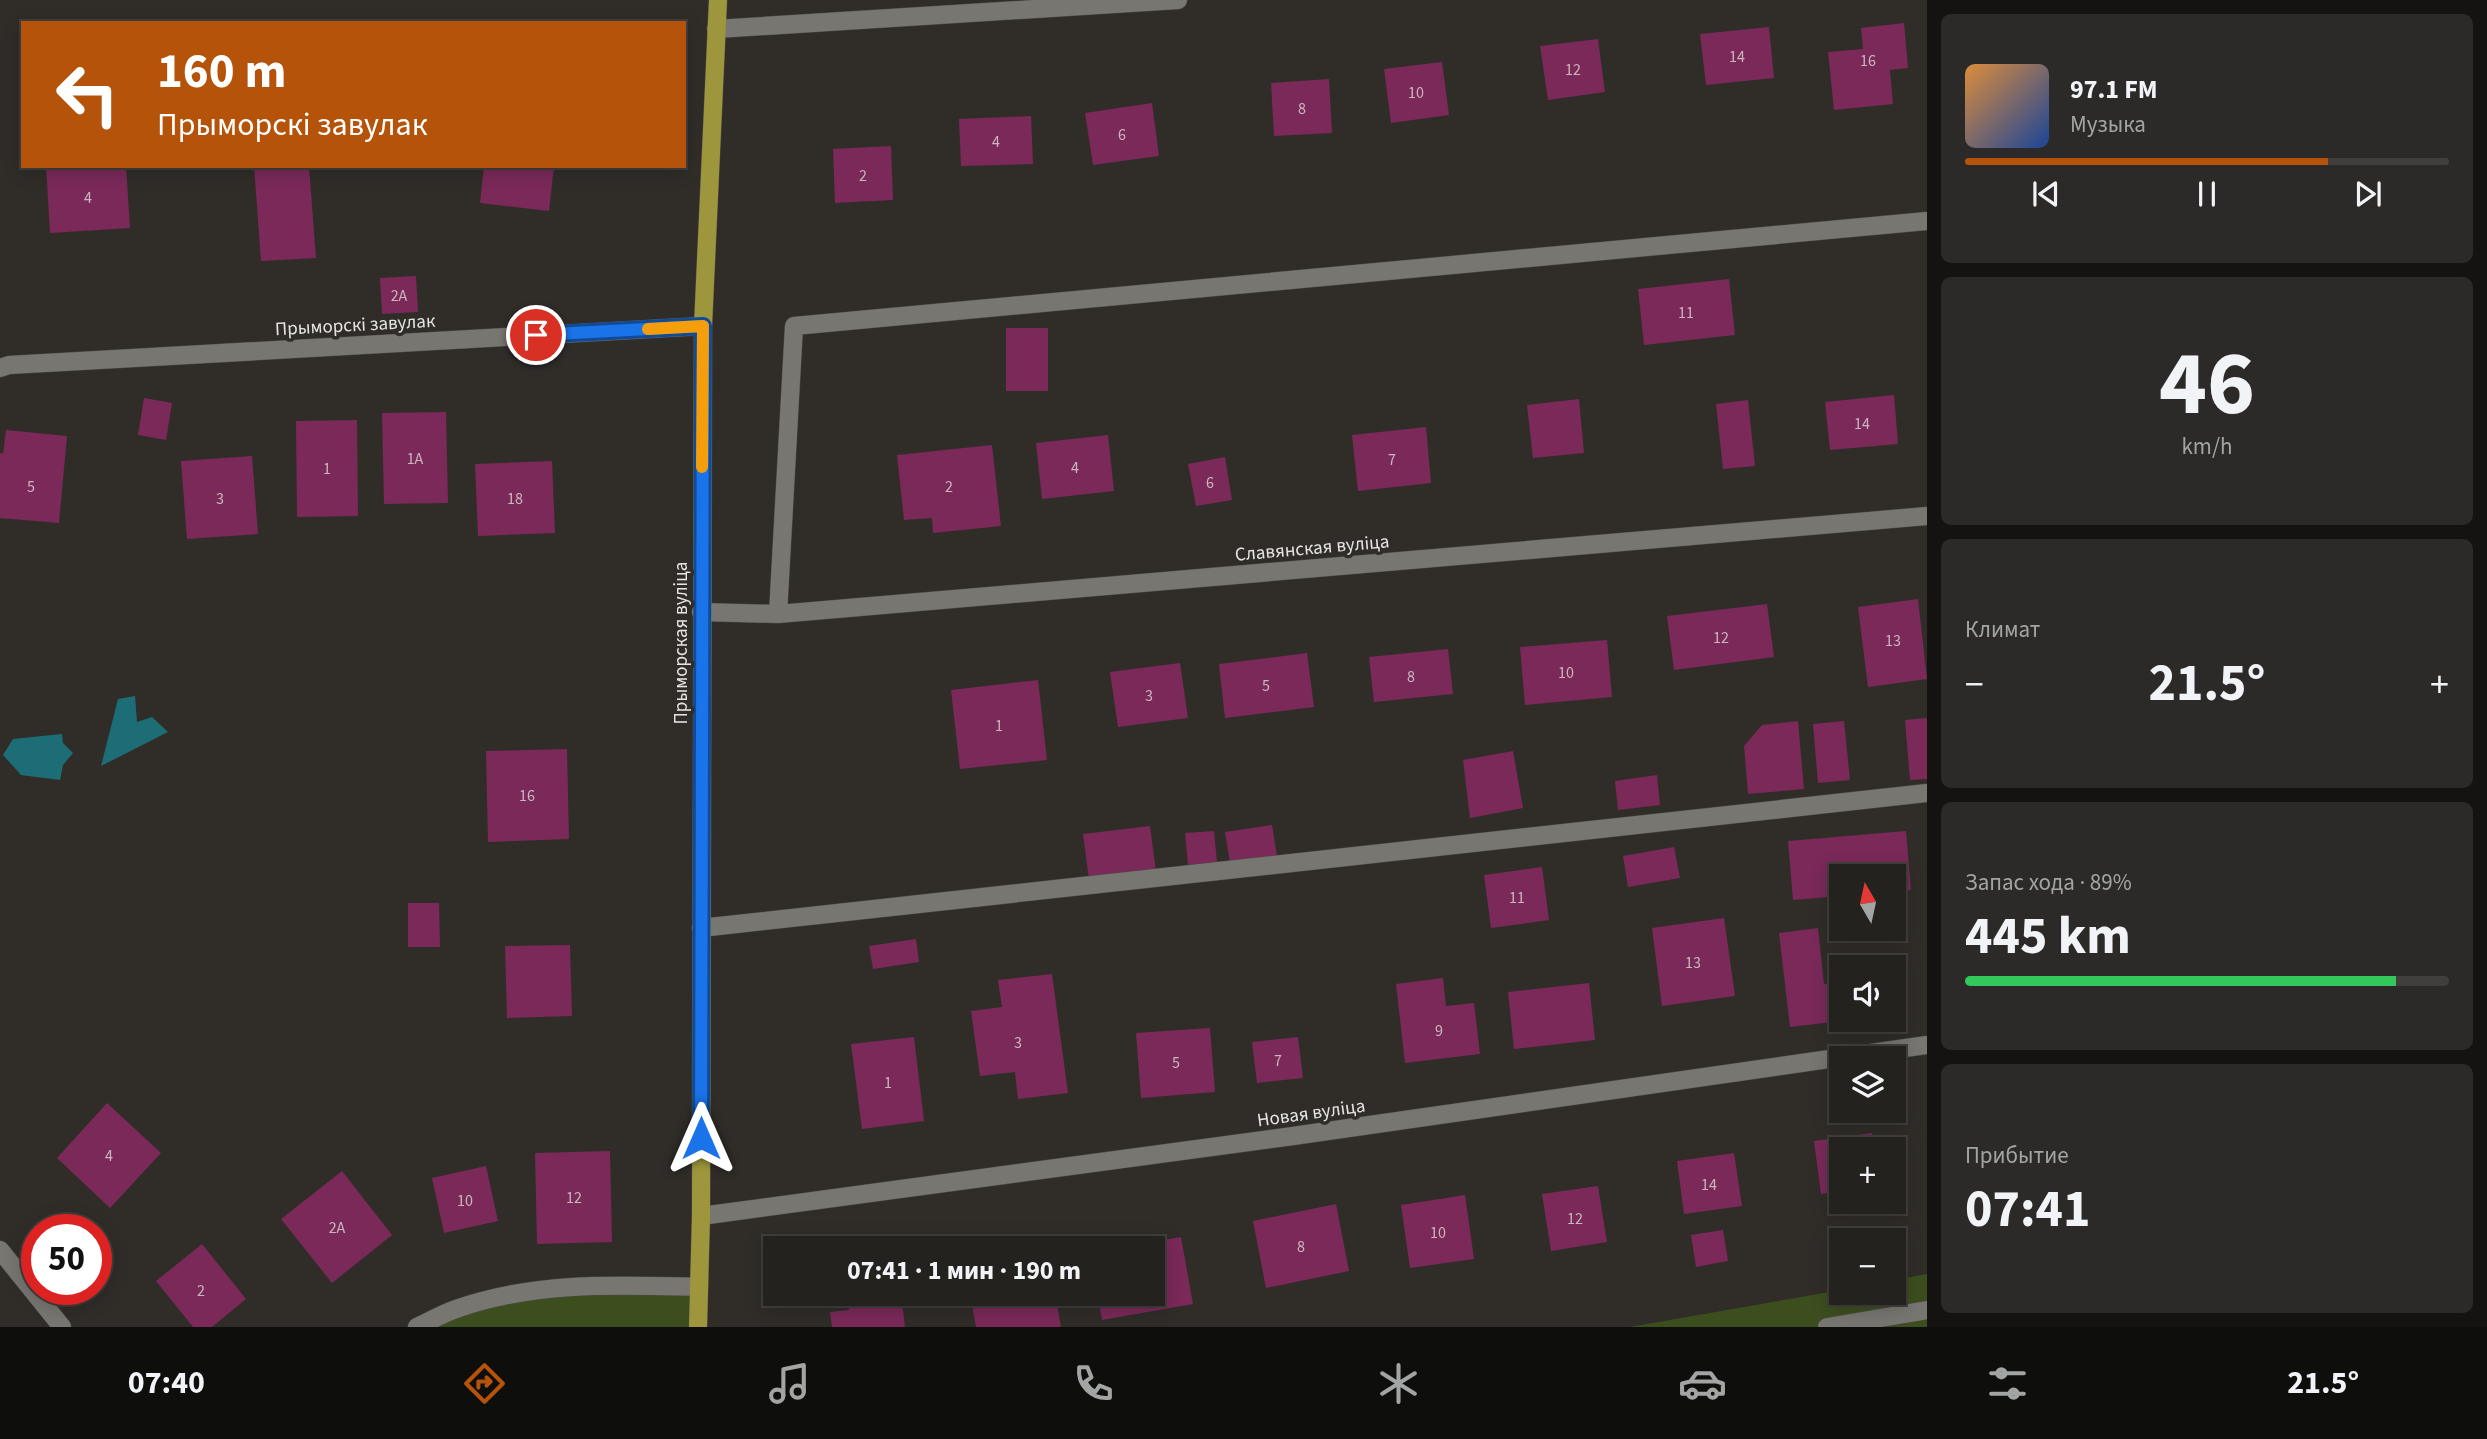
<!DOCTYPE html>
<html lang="ru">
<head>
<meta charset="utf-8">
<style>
  :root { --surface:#24221f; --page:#2c2a28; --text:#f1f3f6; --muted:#a3a4a4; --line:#413f3d; --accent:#b45309 }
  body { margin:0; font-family:"Source Sans 3",sans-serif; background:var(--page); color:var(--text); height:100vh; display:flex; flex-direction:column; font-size:26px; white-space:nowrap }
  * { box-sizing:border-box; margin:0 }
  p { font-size:23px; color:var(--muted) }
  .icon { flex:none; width:38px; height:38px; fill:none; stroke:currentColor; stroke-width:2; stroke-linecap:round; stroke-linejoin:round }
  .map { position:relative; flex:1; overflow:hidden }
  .panel { display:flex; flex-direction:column; gap:14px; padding:14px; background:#141311; width:560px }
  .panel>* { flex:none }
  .banner { position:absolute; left:21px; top:21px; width:665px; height:147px; border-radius:0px; box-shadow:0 4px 18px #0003,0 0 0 2px var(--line); background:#b45309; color:#fff; overflow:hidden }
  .needle { width:46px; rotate:351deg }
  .controls { position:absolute; left:1829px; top:864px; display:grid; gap:14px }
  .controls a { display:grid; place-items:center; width:77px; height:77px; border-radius:0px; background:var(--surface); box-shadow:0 4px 18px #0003,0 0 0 2px var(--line); font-size:35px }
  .speed { position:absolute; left:21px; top:1214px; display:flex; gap:14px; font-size:35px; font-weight:700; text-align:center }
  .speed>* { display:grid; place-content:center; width:91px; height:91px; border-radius:50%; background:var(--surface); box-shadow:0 4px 18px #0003,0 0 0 2px var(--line); line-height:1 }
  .speed .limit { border:10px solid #d22; background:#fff; color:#111 }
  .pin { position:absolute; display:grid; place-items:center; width:60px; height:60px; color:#fff; margin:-30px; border:4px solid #fff; border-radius:50%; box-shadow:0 2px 7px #0007 }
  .me { position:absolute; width:77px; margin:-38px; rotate:0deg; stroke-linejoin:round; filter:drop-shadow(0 0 5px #0008) }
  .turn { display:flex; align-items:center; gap:24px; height:147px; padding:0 21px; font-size:32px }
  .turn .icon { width:91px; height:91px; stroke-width:2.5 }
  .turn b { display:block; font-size:49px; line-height:60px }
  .big { font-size:52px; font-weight:700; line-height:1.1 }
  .panel .card { flex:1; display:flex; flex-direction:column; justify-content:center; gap:10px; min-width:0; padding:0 24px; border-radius:10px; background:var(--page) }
  .panel .dial { align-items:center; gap:0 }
  .dial b { font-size:91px; line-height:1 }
  .song { display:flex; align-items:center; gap:21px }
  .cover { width:84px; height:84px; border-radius:10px; background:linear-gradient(135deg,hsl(30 70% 55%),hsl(220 70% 35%)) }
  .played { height:7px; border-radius:4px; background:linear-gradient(90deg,var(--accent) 75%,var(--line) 75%) }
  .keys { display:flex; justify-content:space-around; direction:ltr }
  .heat { display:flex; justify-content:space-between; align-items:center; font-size:38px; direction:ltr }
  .charge { height:10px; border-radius:5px; background:linear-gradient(90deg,#34c759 89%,var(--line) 0) }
  .trip { position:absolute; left:763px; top:1236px; width:402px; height:70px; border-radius:0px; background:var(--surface); box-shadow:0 4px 18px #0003,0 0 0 2px var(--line); font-weight:700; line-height:70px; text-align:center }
  .tabs { display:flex; height:112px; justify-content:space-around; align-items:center; background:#0e0e0c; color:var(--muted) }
  .tabs .icon { width:49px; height:49px }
  .tabs .current { color:var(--accent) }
  .tabs b { font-size:32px; color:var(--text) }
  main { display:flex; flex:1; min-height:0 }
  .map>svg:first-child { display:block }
</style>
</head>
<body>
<main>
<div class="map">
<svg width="1927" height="1327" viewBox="0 0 1927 1327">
  <rect width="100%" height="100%" fill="#302d29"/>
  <path fill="#3c4e1e" d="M1927 1274V1327H1630L1841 1290V1293H1894V1280Z
    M699 1287 698 1327H417L520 1292Z"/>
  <path fill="#1d6d77" d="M135 696 137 722 152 717 168 732 101 766 118 699Z
    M62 734 63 743 73 753 63 765 60 780 21 775 3 755 13 739Z"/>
  <path fill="#7a2959" d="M1904 23 1908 68 1890 70 1893 104 1834 110 1828 52 1863 49 1861 28Z
    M1769 27 1774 78 1706 85 1700 34Z
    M1598 39 1605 92 1548 100 1540 46Z
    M1442 62 1449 115 1391 123 1384 69Z
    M1329 79 1332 133 1274 136 1271 83Z
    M1152 103 1159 156 1093 165 1085 113Z
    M1031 116 1033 164 961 166 959 119Z
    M891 146 893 200 835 203 833 149Z
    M46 166H126L130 228 50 233Z
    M254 166H309L316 258 261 261Z
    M484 166H554L549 211 480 203Z
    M416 276 418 312 382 314 380 278Z
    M1729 279 1735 335 1644 345 1638 289Z
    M1006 328H1048V391H1006Z
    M1894 395 1898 444 1830 450 1825 402Z
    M144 398 172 403 166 440 138 435Z
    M1579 399 1584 453 1533 458 1527 405Z
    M1748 400 1755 466 1723 469 1716 404Z
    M446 412 448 503 384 504 382 413Z
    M357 420 358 516 297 517 296 421Z
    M1426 427 1431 483 1358 491 1352 435Z
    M6 430 67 436 59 523 0 518V453L3 454Z
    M1108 435 1114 491 1042 499 1036 443Z
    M992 445 1001 526 933 533 932 518 904 520 897 455Z
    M252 456 258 534 187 539 181 461Z
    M1225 457 1232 500 1196 506 1188 464Z
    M552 461 555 533 478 536 475 464Z
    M1918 599 1927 679 1868 687 1858 607Z
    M1767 604 1774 657 1674 670 1667 616Z
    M1607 640 1612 697 1525 705 1520 647Z
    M1448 649 1453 694 1374 702 1369 657Z
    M1307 653 1314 707 1225 718 1219 664Z
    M1180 663 1188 718 1118 727 1110 672Z
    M1038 680 1047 760 960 769 951 690Z
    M1927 718V779L1910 780 1905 720Z
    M1798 721 1804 789 1748 794 1744 746 1762 725Z
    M1844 721 1850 780 1818 783 1813 724Z
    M567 749 569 839 488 842 486 751Z
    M1513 751 1523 808 1470 818 1463 760Z
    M1657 775 1660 805 1618 810 1615 781Z
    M1272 825 1277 856 1230 863 1225 832Z
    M1150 826 1156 872 1089 880 1083 834Z
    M1214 831 1217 862 1188 865 1185 833Z
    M1906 831 1911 890 1894 891V877H1841V896L1793 900 1788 841Z
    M1674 847 1680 878 1628 887 1623 856Z
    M1542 867 1549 920 1491 928 1484 875Z
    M408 903H439L440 947H408Z
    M1724 918 1735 996 1662 1006 1652 928Z
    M1818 928 1824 984 1841 982V1021L1790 1027 1779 933Z
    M916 939 919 962 873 969 869 946Z
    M570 945 572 1016 507 1018 505 946Z
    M1052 974 1068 1093 1018 1099 1015 1072 980 1076 971 1011 1002 1007 998 980Z
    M1443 978 1446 1006 1474 1003 1480 1054 1405 1063 1396 984Z
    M1589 983 1595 1040 1514 1049 1508 992Z
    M1210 1028 1215 1092 1141 1098 1136 1033Z
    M914 1037 924 1121 862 1129 851 1044Z
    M1298 1037 1303 1078 1257 1083 1252 1042Z
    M107 1103 161 1153 110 1208 57 1158Z
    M1872 1133 1874 1150H1841V1191L1821 1194 1814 1141Z
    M610 1151 612 1242 537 1244 535 1153Z
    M1734 1153 1742 1206 1684 1214 1677 1161Z
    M486 1166 498 1221 444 1233 432 1178Z
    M342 1171 392 1235 332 1283 281 1219Z
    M1598 1186 1607 1242 1551 1251 1542 1194Z
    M1465 1195 1474 1259 1410 1268 1401 1205Z
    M1336 1204 1349 1271 1266 1288 1253 1221Z
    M1723 1230 1728 1261 1696 1267 1691 1235Z
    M1181 1237 1193 1304 1102 1320 1097 1293H1153V1248L1130 1246Z
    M202 1244 246 1299 212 1327H193L156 1281Z
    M847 1293H885L886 1303 902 1301 905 1327H832L830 1312 849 1310Z
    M970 1293H1055L1061 1327H976Z"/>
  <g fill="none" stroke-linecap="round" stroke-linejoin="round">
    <g stroke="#4e4c48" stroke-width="19">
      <path id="minor" d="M716 29 1178 0
        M0 368 9 365 703 326
        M701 612 778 614 1927 516
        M778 614 794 326 1927 221
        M701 928 1927 793
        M701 1216 1293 1136 1927 1045
        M0 1250 62 1327
        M417 1327C430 1321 442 1314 456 1309 536 1281 616 1285 699 1287
        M1827 1327 1927 1310"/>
    </g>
    <g stroke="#4e4c48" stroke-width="19">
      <path id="major" d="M698 1327 701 1216 703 326 718 0"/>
    </g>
    <use href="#minor" stroke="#787671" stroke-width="18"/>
    <use href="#major" stroke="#9e963c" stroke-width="18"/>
  </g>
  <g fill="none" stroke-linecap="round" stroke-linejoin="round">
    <g stroke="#114b97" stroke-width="18">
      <path id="route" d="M536 335 703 326 701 1138"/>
    </g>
    <use href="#route" stroke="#1a73e8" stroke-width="12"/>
    <path stroke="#f59e0b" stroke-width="12" d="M648 329 703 326 702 467"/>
  </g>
  <g text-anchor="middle" stroke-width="7" stroke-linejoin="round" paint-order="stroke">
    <g font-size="16" fill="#cbb5c0">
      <text x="1737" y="62">14</text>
      <text x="1868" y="66">16</text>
      <text x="1573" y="75">12</text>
      <text x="1416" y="98">10</text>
      <text x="1302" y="114">8</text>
      <text x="1122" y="140">6</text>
      <text x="996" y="147">4</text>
      <text x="863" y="181">2</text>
      <text x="88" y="203">4</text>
      <text x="399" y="301">2А</text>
      <text x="1686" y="318">11</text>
      <text x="1862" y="429">14</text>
      <text x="415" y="464">1А</text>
      <text x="1392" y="465">7</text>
      <text x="1075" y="473">4</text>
      <text x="327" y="474">1</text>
      <text x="1210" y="488">6</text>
      <text x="31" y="492">5</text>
      <text x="949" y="492">2</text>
      <text x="220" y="504">3</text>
      <text x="515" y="504">18</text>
      <text x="1721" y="643">12</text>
      <text x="1893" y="646">13</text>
      <text x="1566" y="678">10</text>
      <text x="1411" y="682">8</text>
      <text x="1266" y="691">5</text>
      <text x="1149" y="701">3</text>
      <text x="999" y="731">1</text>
      <text x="527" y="801">16</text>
      <text x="1517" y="903">11</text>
      <text x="1693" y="968">13</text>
      <text x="1439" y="1036">9</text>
      <text x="1018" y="1048">3</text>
      <text x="1278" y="1066">7</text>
      <text x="1176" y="1068">5</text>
      <text x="888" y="1088">1</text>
      <text x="109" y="1161">4</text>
      <text x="1709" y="1190">14</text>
      <text x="574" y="1203">12</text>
      <text x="465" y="1206">10</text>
      <text x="1575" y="1224">12</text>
      <text x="337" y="1233">2А</text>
      <text x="1438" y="1238">10</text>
      <text x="1301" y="1252">8</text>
      <text x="201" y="1296">2</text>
    </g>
    <g font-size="19" fill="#e6e4e2" stroke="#302d29">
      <text transform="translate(355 324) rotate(-3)" y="7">Прыморскі завулак</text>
      <text transform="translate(1312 547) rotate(-5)" y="7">Славянская вуліца</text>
      <text transform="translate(680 643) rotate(-90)" y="7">Прыморская вуліца</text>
      <text transform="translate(1311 1112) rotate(-8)" y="7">Новая вуліца</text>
    </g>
  </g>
</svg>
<div class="controls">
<a><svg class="needle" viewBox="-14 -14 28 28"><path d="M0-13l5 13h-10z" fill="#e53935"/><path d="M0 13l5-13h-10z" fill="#a3a4a4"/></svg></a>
<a><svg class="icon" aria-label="sound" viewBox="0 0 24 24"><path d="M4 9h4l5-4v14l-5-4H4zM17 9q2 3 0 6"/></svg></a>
<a><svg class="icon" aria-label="layers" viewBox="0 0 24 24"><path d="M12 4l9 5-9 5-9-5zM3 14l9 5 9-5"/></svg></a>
<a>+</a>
<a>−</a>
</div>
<div class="speed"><div class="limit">50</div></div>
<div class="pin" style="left:536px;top:335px;background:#d93025"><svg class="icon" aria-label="arrive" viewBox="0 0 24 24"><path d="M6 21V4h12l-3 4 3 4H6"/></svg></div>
<svg class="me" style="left:701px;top:1138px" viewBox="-20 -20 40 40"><path d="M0-17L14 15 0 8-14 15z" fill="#1a73e8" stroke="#fff" stroke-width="4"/></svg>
<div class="trip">07:41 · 1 мин · 190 m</div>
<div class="banner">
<div class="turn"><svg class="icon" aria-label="left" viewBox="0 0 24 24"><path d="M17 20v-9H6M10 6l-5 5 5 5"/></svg><div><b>160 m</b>Прыморскі завулак</div></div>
</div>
</div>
<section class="panel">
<div class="card">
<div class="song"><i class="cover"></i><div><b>97.1 FM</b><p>Музыка</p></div></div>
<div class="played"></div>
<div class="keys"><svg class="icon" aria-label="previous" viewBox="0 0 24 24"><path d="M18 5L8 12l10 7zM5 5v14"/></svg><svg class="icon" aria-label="pause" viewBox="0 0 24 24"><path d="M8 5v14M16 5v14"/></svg><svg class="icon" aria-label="next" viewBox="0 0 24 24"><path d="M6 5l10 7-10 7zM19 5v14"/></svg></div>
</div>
<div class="card dial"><b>46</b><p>km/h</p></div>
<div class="card"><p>Климат</p>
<div class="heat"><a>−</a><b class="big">21.5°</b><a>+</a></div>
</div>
<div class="card"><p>Запас хода · 89%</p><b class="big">445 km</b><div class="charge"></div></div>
<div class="card"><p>Прибытие</p><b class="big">07:41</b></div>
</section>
</main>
<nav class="tabs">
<b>07:40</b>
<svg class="icon current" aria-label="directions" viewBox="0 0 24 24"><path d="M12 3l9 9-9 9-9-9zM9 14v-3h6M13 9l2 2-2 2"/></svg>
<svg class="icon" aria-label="music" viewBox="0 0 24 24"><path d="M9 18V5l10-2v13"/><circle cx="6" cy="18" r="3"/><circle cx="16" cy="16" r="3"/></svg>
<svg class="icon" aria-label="phone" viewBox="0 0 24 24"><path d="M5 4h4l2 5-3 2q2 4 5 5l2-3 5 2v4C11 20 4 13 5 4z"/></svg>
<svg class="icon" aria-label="climate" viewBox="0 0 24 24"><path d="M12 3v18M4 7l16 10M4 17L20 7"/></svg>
<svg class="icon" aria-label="car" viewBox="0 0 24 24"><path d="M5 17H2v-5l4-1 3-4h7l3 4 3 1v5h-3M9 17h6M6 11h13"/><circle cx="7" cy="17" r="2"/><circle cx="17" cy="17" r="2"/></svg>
<svg class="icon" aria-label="filters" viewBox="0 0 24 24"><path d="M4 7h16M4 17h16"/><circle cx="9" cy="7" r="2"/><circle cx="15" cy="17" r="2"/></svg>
<b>21.5°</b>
</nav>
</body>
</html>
